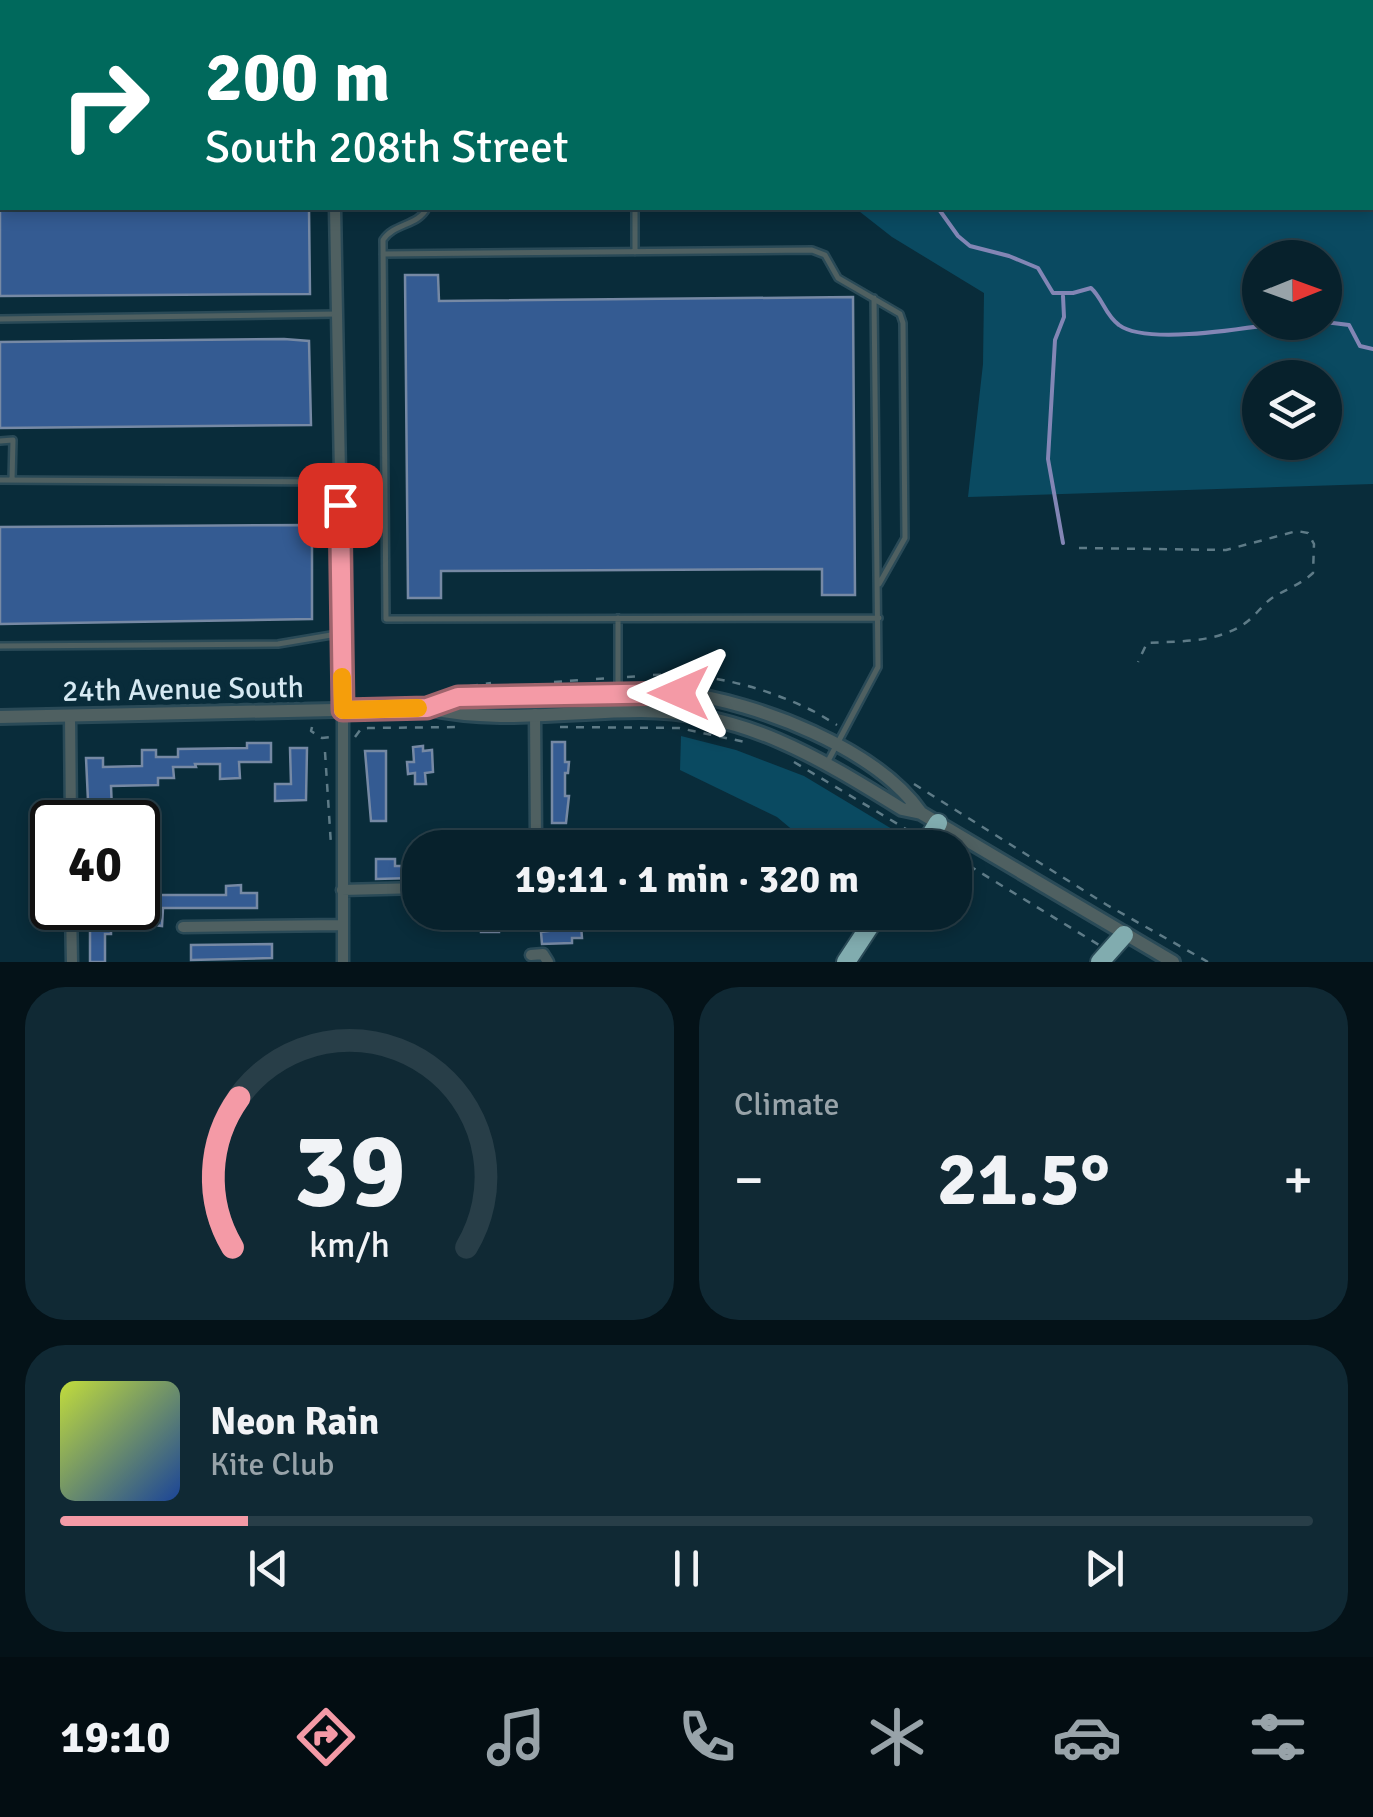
<!DOCTYPE html>
<html lang="en">
<head>
<meta charset="utf-8">
<style>
  :root { --surface:#07212c; --page:#102934; --text:#f1f3f6; --muted:#98a3a9; --line:#283e48; --accent:#f49aa6 }
  body { margin:0; font-family:Signika,sans-serif; background:var(--page); color:var(--text); height:100vh; display:flex; flex-direction:column; font-size:38px; white-space:nowrap }
  * { box-sizing:border-box; margin:0 }
  p { font-size:32px; color:var(--muted) }
  .icon { flex:none; width:55px; height:55px; fill:none; stroke:currentColor; stroke-width:2; stroke-linecap:round; stroke-linejoin:round }
  .map { position:relative; height:962px; overflow:hidden }
  .details { display:flex; flex-direction:column; gap:25px; padding:25px; background:#041218; flex:1 }
  .details>* { flex:none }
  .hud { position:absolute; left:0px; top:0px; width:1375px; height:210px; box-shadow:0 5px 15px #0003,0 0 0 2px var(--line); background:#00695c; color:#fff; overflow:hidden }
  .needle { width:65px; rotate:89deg }
  .tools { position:absolute; left:1242px; top:240px; display:grid; gap:20px }
  .tools a { display:grid; place-items:center; width:100px; height:100px; border-radius:50%; background:var(--surface); box-shadow:0 5px 15px #0003,0 0 0 2px var(--line); font-size:50px }
  .speed { position:absolute; left:30px; top:800px; display:flex; gap:20px; font-size:50px; font-weight:700; text-align:center }
  .speed>* { display:grid; place-content:center; width:130px; height:130px; border-radius:50%; background:var(--surface); box-shadow:0 5px 15px #0003,0 0 0 2px var(--line); line-height:1 }
  .speed .limit { border:5px solid #111; border-radius:15px; background:#fff; color:#111 }
  .pin { position:absolute; display:grid; place-items:center; width:85px; height:85px; color:#fff; margin:-42px; border-radius:20px; box-shadow:0 5px 15px #0006 }
  .me { position:absolute; width:110px; margin:-55px; rotate:270deg; stroke-linejoin:round; filter:drop-shadow(0 0 8px #0008) }
  .turn { display:flex; align-items:center; gap:35px; height:210px; padding:0 40px; font-size:45px }
  .turn .icon { width:130px; height:130px; stroke-width:2.5 }
  .turn b { display:block; font-size:70px; line-height:85px }
  .big { font-size:75px; font-weight:800; line-height:1.1 }
  .details .tile { flex:1; display:flex; flex-direction:column; justify-content:center; gap:15px; min-width:0; padding:0 35px; border-radius:40px; background:var(--page) }
  .details .dial { align-items:center; gap:0 }
  .dial svg { height:260px; overflow:visible; fill:none; stroke:var(--line); stroke-width:7; stroke-linecap:round; text-anchor:middle }
  .dial text { fill:var(--text); stroke:none }
  .song { display:flex; align-items:center; gap:30px }
  .cover { width:120px; height:120px; border-radius:15px; background:linear-gradient(135deg,hsl(70 70% 55%),hsl(220 70% 35%)) }
  .played { height:10px; border-radius:5px; background:linear-gradient(90deg,var(--accent) 15%,var(--line) 15%) }
  .keys { display:flex; justify-content:space-around; direction:ltr }
  .heat { display:flex; justify-content:space-between; align-items:center; font-size:55px; direction:ltr }
  .details .tiles { flex:1; display:grid; gap:25px; grid-template-columns:1fr 1fr }
  .tile:last-child { grid-column:span 2 }
  .trip { position:absolute; left:402px; top:830px; width:570px; height:100px; border-radius:40px; background:var(--surface); box-shadow:0 5px 15px #0003,0 0 0 2px var(--line); font-weight:800; line-height:100px; text-align:center }
  .tabs { display:flex; height:160px; justify-content:space-around; align-items:center; background:#030d12; color:var(--muted) }
  .tabs .icon { width:70px; height:70px }
  .tabs .selected { color:var(--accent) }
  .tabs b { font-size:45px; color:var(--text) }
  .map>svg:first-child { display:block }
</style>
</head>
<body>
<div class="map">
<svg width="1373" height="962" viewBox="0 0 1373 962">
  <rect width="100%" height="100%" fill="#092c3a"/>
  <path fill="#0a4a61" fill-rule="evenodd" d="M240 0H1112L1114 2H243Z
    M1169 0H1373V484L968 497 983 364 984 293 892 237 855 208H1372V2ZM1260 258H1325V322H1260ZM1260 378H1325V442H1260Z
    M681 736 736 750 804 776 902 835 886 847H813L777 817 680 770Z"/>
  <g fill="none" stroke-linecap="round" stroke-linejoin="round">
    <path stroke="#8386b5" stroke-width="4" d="M347 0V2
      M653 0 656 2
      M549 2 552 0
      M938 208 958 236 970 246 1009 256 1038 268 1053 293H1073L1091 288C1103 299 1105 315 1119 325 1147 346 1252 327 1288 322
      M1325 322 1349 325 1360 346 1373 349
      M1063 543 1048 459 1055 340 1064 317 1063 296"/>
  </g>
  <path fill="#345b92" stroke="#7689a4" stroke-width="2.5" d="M0 208H309L310 294 0 296Z
    M405 275H438L439 301 853 297 855 595H822V569L441 571V598H408Z
    M284 339 309 341 311 425 0 428V342Z
    M312 525V619L0 624V527Z
    M552 742H565V762H569L568 773H565V796H569L566 823H552Z
    M247 743H271V762H239L240 778 220 779V764H195L196 767H173L174 778H158V785L111 786 112 810 105 811V822H89L86 758H103V767L142 766V750H156V757H178V749L247 748Z
    M423 746V751L432 750 433 772 425 773 426 784H415V773L408 774 407 762H414L413 747Z
    M290 748H307L306 800 275 801V784H291Z
    M365 751H386V821H371Z
    M376 859H395V866H413L414 878 376 879Z
    M241 885V893H257V908H163L162 926 146 924 148 909H144L143 895H226V886Z
    M90 908H105V917H111V934H105V962H90Z
    M444 912H516V924H499V932H481V927L444 928Z
    M581 925 582 938H572V943L542 944 541 932 549 931 548 926Z
    M272 944V958L191 960V945Z"/>
  <g fill="none" stroke-linecap="round" stroke-linejoin="round">
    <g stroke="#2a4a57" stroke-width="10">
      <path id="service" d="M0 74H2
        M0 124H2
        M427 208C418 226 394 223 383 240L386 619 879 618
        M635 208V252
        M383 254 812 250 825 255 838 278 900 314 903 323 905 538 879 584
        M0 319 337 314
        M0 441 13 440 12 480
        M0 480 337 482
        M0 646 278 644 343 633
        M618 690V618
        M827 763 878 667 874 298"/>
    </g>
    <g stroke="#2a4a57" stroke-width="15">
      <path id="minor" d="M335 208 343 633V962
        M535 714 536 838
        M70 716 71 822
        M342 890 420 888
        M71 908 72 962
        M183 927 343 925
        M531 955 543 954 548 962"/>
    </g>
    <g stroke="#2a4a57" stroke-width="18">
      <path id="tertiary" d="M429 707C469 693 508 696 550 695 593 694 638 689 680 693 757 702 877 749 921 813
        M0 717 427 708C496 724 570 711 641 711 743 711 818 757 902 809L921 813 1173 962"/>
    </g>
    <g stroke="#2a4a57" stroke-width="22">
      <path id="motorway" d="M923 848 938 823
        M846 962 879 912
        M1100 962 1124 935"/>
    </g>
    <path stroke="#5e7b87" stroke-width="2.5" stroke-dasharray="8 8" stroke-linecap="butt" d="M702 0 712 2
      M810 0 814 2
      M1026 0 1027 2
      M1072 0 1077 2
      M1175 0 1178 2
      M1218 0 1222 2
      M1251 0 1252 2
      M357 2V0
      M532 2 534 0
      M879 2 880 0
      M1120 2 1121 0
      M1142 2V0
      M1212 2 1214 0
      M1233 2 1240 0
      M1300 2V0
      M1372 9H1373
      M1372 149H1373
      M1079 548 1226 550 1297 531 1308 533 1314 544 1313 573C1300 585 1286 589 1272 598 1263 604 1257 614 1248 621 1220 643 1181 641 1147 643L1138 662
      M653 675C709 672 765 687 815 712
      M627 677 640 676
      M596 679 609 678
      M554 682 582 680
      M470 686 491 683
      M822 716 837 725
      M312 727 311 731 322 738 332 737
      M560 727 679 728 745 742
      M355 737 361 729 368 728 462 727
      M325 752 331 845
      M794 762 916 835
      M914 784 1107 905 1208 962
      M955 857 1099 945"/>
    <use href="#service" stroke="#4f6061" stroke-width="5"/>
    <use href="#minor" stroke="#4f6061" stroke-width="10"/>
    <use href="#tertiary" stroke="#4f6061" stroke-width="12"/>
    <use href="#motorway" stroke="#81acaf" stroke-width="18"/>
  </g>
  <g fill="none" stroke-linecap="round" stroke-linejoin="round">
    <g stroke="#9f646c" stroke-width="25">
      <path id="route" d="M340 505 343 710 427 708 458 697 679 693"/>
    </g>
    <use href="#route" stroke="#f49aa6" stroke-width="18"/>
    <path stroke="#f59e0b" stroke-width="18" d="M342 677 343 710 418 708"/>
  </g>
  <g text-anchor="middle" stroke-width="10" stroke-linejoin="round" paint-order="stroke">
    <g font-size="30" fill="#d6e9f2" stroke="#092c3a">
      <text transform="translate(183 689) rotate(-1)" y="10">24th Avenue South</text>
    </g>
  </g>
</svg>
<div class="tools">
<a><svg class="needle" viewBox="-14 -14 28 28"><path d="M0-13l5 13h-10z" fill="#e53935"/><path d="M0 13l5-13h-10z" fill="#98a3a9"/></svg></a>
<a><svg class="icon" aria-label="layers" viewBox="0 0 24 24"><path d="M12 4l9 5-9 5-9-5zM3 14l9 5 9-5"/></svg></a>
</div>
<div class="speed"><div class="limit">40</div></div>
<div class="pin" style="left:340px;top:505px;background:#d93025"><svg class="icon" aria-label="arrive" viewBox="0 0 24 24"><path d="M6 21V4h12l-3 4 3 4H6"/></svg></div>
<svg class="me" style="left:679px;top:693px" viewBox="-20 -20 40 40"><path d="M0-17L14 15 0 8-14 15z" fill="#f49aa6" stroke="#fff" stroke-width="4"/></svg>
<div class="trip">19:11 · 1 min · 320 m</div>
<div class="hud">
<div class="turn"><svg class="icon" aria-label="right" viewBox="0 0 24 24"><path d="M7 20v-9h11M14 6l5 5-5 5"/></svg><div><b>200 m</b>South 208th Street</div></div>
</div>
</div>
<section class="details">
<div class="tiles">
<div class="tile dial"><svg viewBox="0 0 100 80">
<path d="M14 69A42 42 0 1 1 86 69"/>
<path d="M14 69A42 42 0 0 1 16 23" stroke="#f49aa6"/>
<text x="50" y="56" font-size="32" font-weight="700">39</text>
<text x="50" y="72" font-size="11">km/h</text>
</svg></div>
<div class="tile"><p>Climate</p>
<div class="heat"><a>−</a><b class="big">21.5°</b><a>+</a></div>
</div>
<div class="tile">
<div class="song"><i class="cover"></i><div><b>Neon Rain</b><p>Kite Club</p></div></div>
<div class="played"></div>
<div class="keys"><svg class="icon" aria-label="previous" viewBox="0 0 24 24"><path d="M18 5L8 12l10 7zM5 5v14"/></svg><svg class="icon" aria-label="pause" viewBox="0 0 24 24"><path d="M8 5v14M16 5v14"/></svg><svg class="icon" aria-label="next" viewBox="0 0 24 24"><path d="M6 5l10 7-10 7zM19 5v14"/></svg></div>
</div>
</div>
</section>
<nav class="tabs">
<b>19:10</b>
<svg class="icon selected" aria-label="directions" viewBox="0 0 24 24"><path d="M12 3l9 9-9 9-9-9zM9 14v-3h6M13 9l2 2-2 2"/></svg>
<svg class="icon" aria-label="music" viewBox="0 0 24 24"><path d="M9 18V5l10-2v13"/><circle cx="6" cy="18" r="3"/><circle cx="16" cy="16" r="3"/></svg>
<svg class="icon" aria-label="phone" viewBox="0 0 24 24"><path d="M5 4h4l2 5-3 2q2 4 5 5l2-3 5 2v4C11 20 4 13 5 4z"/></svg>
<svg class="icon" aria-label="climate" viewBox="0 0 24 24"><path d="M12 3v18M4 7l16 10M4 17L20 7"/></svg>
<svg class="icon" aria-label="car" viewBox="0 0 24 24"><path d="M5 17H2v-5l4-1 3-4h7l3 4 3 1v5h-3M9 17h6M6 11h13"/><circle cx="7" cy="17" r="2"/><circle cx="17" cy="17" r="2"/></svg>
<svg class="icon" aria-label="filters" viewBox="0 0 24 24"><path d="M4 7h16M4 17h16"/><circle cx="9" cy="7" r="2"/><circle cx="15" cy="17" r="2"/></svg>
</nav>
</body>
</html>
